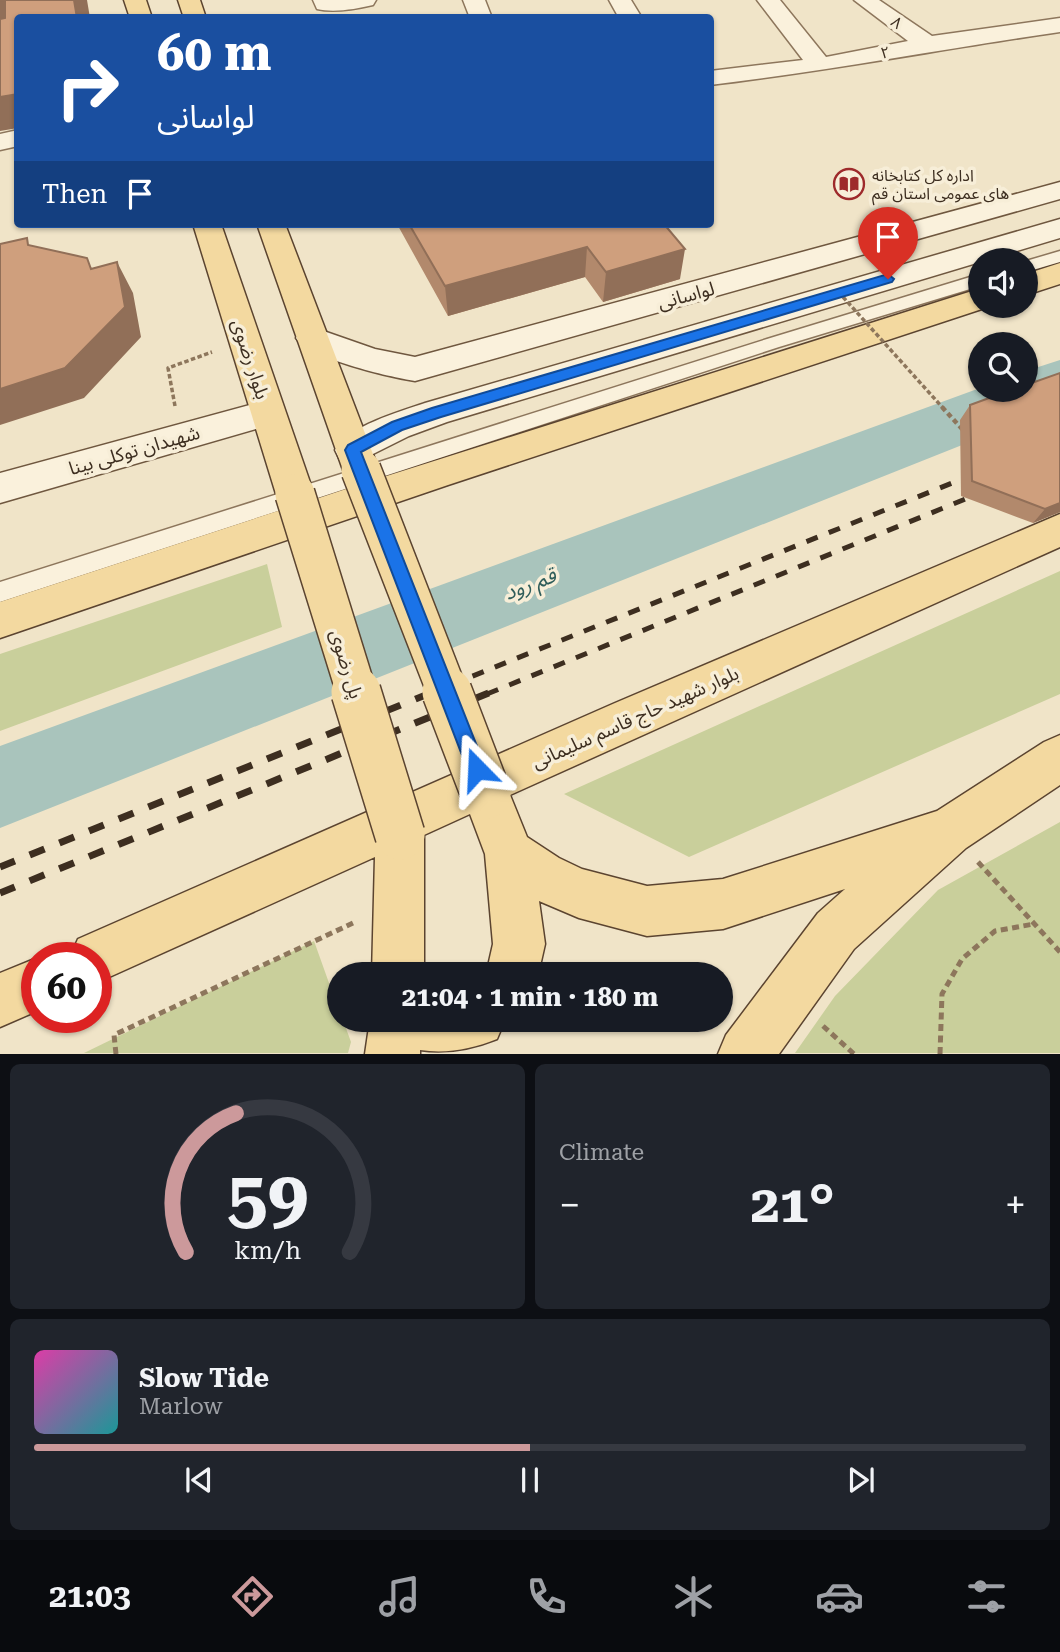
<!DOCTYPE html>
<html lang="en">
<head>
<meta charset="utf-8">
<style>
  :root { --surface:#171b24; --page:#20242c; --text:#f1f3f6; --muted:#9ea1a6; --line:#363941; --accent:#cc999b }
  body { margin:0; font-family:"Roboto Serif","Noto Sans Arabic",serif; background:var(--page); color:var(--text); height:100vh; display:flex; flex-direction:column; font-size:26px; white-space:nowrap }
  * { box-sizing:border-box; margin:0 }
  p { font-size:23px; color:var(--muted) }
  .icon { flex:none; width:38px; height:38px; fill:none; stroke:currentColor; stroke-width:2; stroke-linecap:round; stroke-linejoin:round }
  .map { position:relative; height:1054px; overflow:hidden }
  .sheet { display:flex; flex-direction:column; gap:10px; padding:10px; background:#0d0f14; flex:1 }
  .sheet>* { flex:none }
  .banner { position:absolute; left:14px; top:14px; width:700px; height:214px; border-radius:7px; box-shadow:0 2px 5px #0004; background:#1a4fa0; color:#fff; overflow:hidden }
  .buttons { position:absolute; left:968px; top:248px; display:grid; gap:14px }
  .buttons a { display:grid; place-items:center; width:70px; height:70px; border-radius:50%; background:var(--surface); box-shadow:0 2px 5px #0004; font-size:35px }
  .speed { position:absolute; left:21px; top:942px; display:flex; gap:14px; font-size:35px; font-weight:700; text-align:center }
  .speed>* { display:grid; place-content:center; width:91px; height:91px; border-radius:50%; background:var(--surface); box-shadow:0 2px 5px #0004; line-height:1 }
  .speed .limit { border:10px solid #d22; background:#fff; color:#111 }
  .pin { position:absolute; display:grid; place-items:center; width:60px; height:60px; color:#fff; margin:-72px -30px; border-radius:50% 50% 50% 0; rotate:-45deg; box-shadow:0 0 7px #0007 }
  .pin .icon { rotate:45deg }
  .me { position:absolute; width:77px; margin:-38px; rotate:339deg; stroke-linejoin:round; filter:drop-shadow(0 0 5px #0008) }
  .turn { display:flex; align-items:center; gap:24px; height:147px; padding:0 28px; font-size:32px }
  .turn .icon { width:91px; height:91px; stroke-width:2.5 }
  .turn b { display:block; font-size:49px; line-height:60px }
  .then { display:flex; align-items:center; height:66px; padding:0 28px; background:#0003; gap:14px; font-size:26px }
  .big { font-size:52px; font-weight:700; line-height:1.1 }
  .sheet .tile { flex:1; display:flex; flex-direction:column; justify-content:center; gap:10px; min-width:0; padding:0 24px; border-radius:10px; background:var(--page) }
  .sheet .dial { align-items:center; gap:0 }
  .dial svg { height:182px; overflow:visible; fill:none; stroke:var(--line); stroke-width:7; stroke-linecap:round; text-anchor:middle }
  .dial text { fill:var(--text); stroke:none }
  .song { display:flex; align-items:center; gap:21px }
  .cover { width:84px; height:84px; border-radius:10px; background:linear-gradient(135deg,hsl(320 70% 55%),hsl(180 70% 35%)) }
  .played { height:7px; border-radius:4px; background:linear-gradient(90deg,var(--accent) 50%,var(--line) 50%) }
  .keys { display:flex; justify-content:space-around; direction:ltr }
  .heat { display:flex; justify-content:space-between; align-items:center; font-size:38px; direction:ltr }
  .sheet .tiles { flex:1; display:grid; gap:10px; grid-template-columns:1fr 1fr }
  .tile:last-child { grid-column:span 2 }
  .trip { position:absolute; left:327px; top:962px; width:406px; height:70px; border-radius:35px; background:var(--surface); box-shadow:0 2px 5px #0004; font-weight:700; line-height:70px; text-align:center }
  .tabs { display:flex; height:112px; justify-content:space-around; align-items:center; background:#090b0e; color:var(--muted) }
  .tabs .icon { width:49px; height:49px }
  .tabs .active { color:var(--accent) }
  .tabs b { font-size:32px; color:var(--text) }
  .map>svg:first-child { display:block }
</style>
</head>
<body>
<div class="map">
<svg width="1060" height="1054" viewBox="0 0 1060 1054">
  <rect width="100%" height="100%" fill="#f0e4c8"/>
  <path fill="#c9cf9b" d="M267 564 282 627 0 731V654Z
    M1060 571V694L689 857 564 794Z
    M1060 822V1053H795L835 996 938 890Z
    M314 941 339 1011 340 1020H343L351 1042 348 1053H84Z"/>
  <g fill="none" stroke-linecap="round" stroke-linejoin="round">
    <path fill="#a9c4bc" fill-rule="evenodd" d="M1060 360V406L0 828V746L980 388V390H1026V371Z"/>
    <g stroke="#8d765c" stroke-width="3">
      <path id="lane" d="M1060 251V262L1026 272V261Z
        M980 274V286L779 347 0 602V582L767 339Z"/>
    </g>
    <g stroke="#8d765c" stroke-width="3">
      <path id="street" d="M313 0H376L373 5C356 9 334 13 317 9Z
        M463 0H485L492 18H470Z
        M609 0H631L642 18H619Z
        M757 0H780L826 57 908 41 854 0H879L932 36 1060 18V32C943 49 828 71 710 85V71L803 60Z
        M18 130V146L0 150V134Z"/>
    </g>
    <g stroke="#6f573f" stroke-width="3">
      <path id="secondary" d="M1060 182V199L415 381C390 377 308 358 296 338L300 330 312 327 375 349 415 357Z
        M1060 219V238L447 422 409 436 353 464 340 460 335 450C348 426 399 412 425 403Z
        M268 400 280 404 285 413 280 422 0 503V473Z"/>
    </g>
    <g stroke="#5b4430" stroke-width="3">
      <path id="primary" d="M124 0H146L152 18H130Z
        M178 0H200L206 18H184Z
        M193 224H221L314 494 310 501 361 484 348 480 343 470 257 224H285L379 470 374 480 969 292 980 288V306H991L448 485 0 638V602L290 507 282 505 276 494Z
        M1060 263V284L1026 295V274Z
        M1060 514V547L510 795 527 837 559 858 582 869 647 886 723 879 937 811 1044 742 1060 735V785L966 848 854 949 779 1054H718L726 1035 818 913 845 889 723 929 647 936 579 918 539 901 545 944 538 975H486L493 944 485 854 470 814 424 835V975H372L375 857 96 983V957H70L78 939 615 703Z
        M37 958V1011L0 1027V973Z
        M370 1020H505L497 1039C472 1049 447 1054 420 1050V1054H365Z"/>
    </g>
    <path stroke="#8d765c" stroke-width="3.5" stroke-dasharray="4.5 2.5" stroke-linecap="butt" d="M175 406 168 368 212 352"/>
    <path stroke="#8d765c" stroke-width="5" stroke-dasharray="7 4.5" stroke-linecap="butt" d="M978 862 1060 952
      M823 1026 854 1054
      M116 1054 114 1035 353 923
      M940 1054 942 994 962 959 995 931 1034 924"/>
    <use href="#lane" fill="#faf1dc" fill-rule="evenodd"/>
    <use href="#street" fill="#faf1dc" fill-rule="evenodd"/>
    <use href="#secondary" fill="#faf1dc" fill-rule="evenodd"/>
    <use href="#primary" fill="#f3d9a0" fill-rule="evenodd"/>
    <path stroke="#3d2e20" stroke-width="5" stroke-dasharray="12 12" stroke-linecap="butt" d="M428 694 977 473
      M487 694 985 491"/>
    <path stroke="#3d2e20" stroke-width="7" stroke-dasharray="16 16" stroke-linecap="butt" d="M0 867 433 692
      M0 893 491 692"/>
    <g stroke="#5b4430" stroke-width="42" stroke-linecap="butt">
      <path id="primary-bridge-far1" d="M361 470 448 694
        M295 494 357 694"/>
    </g>
    <g stroke="#5b4430" stroke-width="52" stroke-linecap="butt">
      <path id="primary-bridge" d="M356 692 400 835
        M447 692 486 794"/>
    </g>
    <path stroke="#8d765c" stroke-width="3.5" stroke-dasharray="4.5 2.5" stroke-linecap="butt" d="M843 297 943 408"/>
    <path stroke="#8d765c" stroke-width="4.5" stroke-dasharray="5 3.5" stroke-linecap="butt" d="M942 407 963 430"/>
    <use href="#primary-bridge-far1" stroke="#f3d9a0" stroke-width="39"/>
    <use href="#primary-bridge" stroke="#f3d9a0" stroke-width="49"/>
  </g>
  <path fill="#b2896c" d="M397 224H664L680 279 603 302 585 277 448 316Z
    M970 405 1060 512 1033 523 961 496 960 420Z"/>
  <path fill="#916f58" d="M5 0 18 25 0 33V1Z
    M74 0H87L90 18H77Z
    M18 94V128L0 131V97Z
    M587 247 585 277 448 316 445 286Z
    M685 249 680 279 603 302 606 272Z
    M117 262 133 293 141 337 84 398 0 425V389Z
    M1060 503V512L1033 523 1045 509Z"/>
  <path fill="#cf9f7d" stroke="#916f58" stroke-width="2" d="M0 0H74L77 18H18V94L0 97V19L5 18V0L0 1Z
    M409 224H664L685 249 606 272 587 247 445 286Z
    M27 238 28 245 87 258 91 269 117 262 125 307 65 368 0 389V244Z
    M1060 373V503L1045 509 972 481 970 405 1011 390H1026V385Z"/>
  <path fill="#1a73e8" stroke="#114b97" stroke-width="2" d="M888 274 894 279 892 282 441 417 402 430 361 452 486 769 483 776 477 779 470 776 345 450 348 445 392 422 432 408Z"/>
  <defs>
    <g id="library-ring" transform="scale(1.575)"><circle r="9.5" fill="#f7eed8" stroke="#9e2a2b" stroke-width="1.5"/><path d="M-6-4Q-3-5.5-.7-3.5V5Q-3 3-6 4ZM6-4Q3-5.5 .7-3.5V5Q3 3 6 4Z" fill="#9e2a2b"/></g>
  </defs>
  <g fill-rule="evenodd">
    <use href="#library-ring" x="849" y="184"/>
  </g>
  <g text-anchor="middle" stroke-width="7" stroke-linejoin="round" paint-order="stroke">
    <g font-size="16" fill="#3d2e20" stroke="#f7eed8">
      <text transform="translate(897 22) rotate(35)" y="6">۸</text>
      <text transform="translate(885 52) rotate(-11)" y="6">۲</text>
    </g>
    <g font-size="16" fill="#3d2e20" stroke="#f7eed8" text-anchor="start">
      <text x="872" y="181">اداره کل کتابخانه<tspan x="872" dy="18">های عمومی استان قم</tspan></text>
    </g>
    <g font-size="19" fill="#3d2e20" stroke="#f7eed8">
      <text transform="translate(686 295) rotate(-15)" y="7">لواسانی</text>
      <text transform="translate(251 359) rotate(72)" y="7">بلوار رضوی</text>
      <text transform="translate(134 450) rotate(-16)" y="7">شهیدان توکلی بینا</text>
      <text transform="translate(347 664) rotate(73)" y="7">پل رضوی</text>
      <text transform="translate(635 717) rotate(-24)" y="7">بلوار شهید حاج قاسم سلیمانی</text>
    </g>
    <g font-size="21" font-style="italic" fill="#2f5d5a" stroke="#f7eed8">
      <text transform="translate(530 584) rotate(-21)" y="7">قم رود</text>
    </g>
  </g>
</svg>
<div class="buttons">
<a><svg class="icon" aria-label="sound" viewBox="0 0 24 24"><path d="M4 9h4l5-4v14l-5-4H4zM17 9q2 3 0 6"/></svg></a>
<a><svg class="icon" aria-label="search" viewBox="0 0 24 24"><circle cx="10" cy="10" r="6"/><path d="M15 15l6 6"/></svg></a>
</div>
<div class="speed"><div class="limit">60</div></div>
<div class="pin" style="left:888px;top:279px;background:#d93025"><svg class="icon" aria-label="arrive" viewBox="0 0 24 24"><path d="M6 21V4h12l-3 4 3 4H6"/></svg></div>
<svg class="me" style="left:477px;top:769px" viewBox="-20 -20 40 40"><path d="M0-17L14 15 0 8-14 15z" fill="#1a73e8" stroke="#fff" stroke-width="4"/></svg>
<div class="trip">21:04 · 1 min · 180 m</div>
<div class="banner">
<div class="turn"><svg class="icon" aria-label="right" viewBox="0 0 24 24"><path d="M7 20v-9h11M14 6l5 5-5 5"/></svg><div><b>60 m</b>لواسانی</div></div>
<div class="then">Then<svg class="icon" aria-label="arrive" viewBox="0 0 24 24"><path d="M6 21V4h12l-3 4 3 4H6"/></svg></div>
</div>
</div>
<section class="sheet">
<div class="tiles">
<div class="tile dial"><svg viewBox="0 0 100 80">
<path d="M14 69A42 42 0 1 1 86 69"/>
<path d="M14 69A42 42 0 0 1 36 8" stroke="#cc999b"/>
<text x="50" y="56" font-size="32" font-weight="700">59</text>
<text x="50" y="72" font-size="11">km/h</text>
</svg></div>
<div class="tile"><p>Climate</p>
<div class="heat"><a>−</a><b class="big">21°</b><a>+</a></div>
</div>
<div class="tile">
<div class="song"><i class="cover"></i><div><b>Slow Tide</b><p>Marlow</p></div></div>
<div class="played"></div>
<div class="keys"><svg class="icon" aria-label="previous" viewBox="0 0 24 24"><path d="M18 5L8 12l10 7zM5 5v14"/></svg><svg class="icon" aria-label="pause" viewBox="0 0 24 24"><path d="M8 5v14M16 5v14"/></svg><svg class="icon" aria-label="next" viewBox="0 0 24 24"><path d="M6 5l10 7-10 7zM19 5v14"/></svg></div>
</div>
</div>
</section>
<nav class="tabs">
<b>21:03</b>
<svg class="icon active" aria-label="directions" viewBox="0 0 24 24"><path d="M12 3l9 9-9 9-9-9zM9 14v-3h6M13 9l2 2-2 2"/></svg>
<svg class="icon" aria-label="music" viewBox="0 0 24 24"><path d="M9 18V5l10-2v13"/><circle cx="6" cy="18" r="3"/><circle cx="16" cy="16" r="3"/></svg>
<svg class="icon" aria-label="phone" viewBox="0 0 24 24"><path d="M5 4h4l2 5-3 2q2 4 5 5l2-3 5 2v4C11 20 4 13 5 4z"/></svg>
<svg class="icon" aria-label="climate" viewBox="0 0 24 24"><path d="M12 3v18M4 7l16 10M4 17L20 7"/></svg>
<svg class="icon" aria-label="car" viewBox="0 0 24 24"><path d="M5 17H2v-5l4-1 3-4h7l3 4 3 1v5h-3M9 17h6M6 11h13"/><circle cx="7" cy="17" r="2"/><circle cx="17" cy="17" r="2"/></svg>
<svg class="icon" aria-label="filters" viewBox="0 0 24 24"><path d="M4 7h16M4 17h16"/><circle cx="9" cy="7" r="2"/><circle cx="15" cy="17" r="2"/></svg>
</nav>
</body>
</html>
